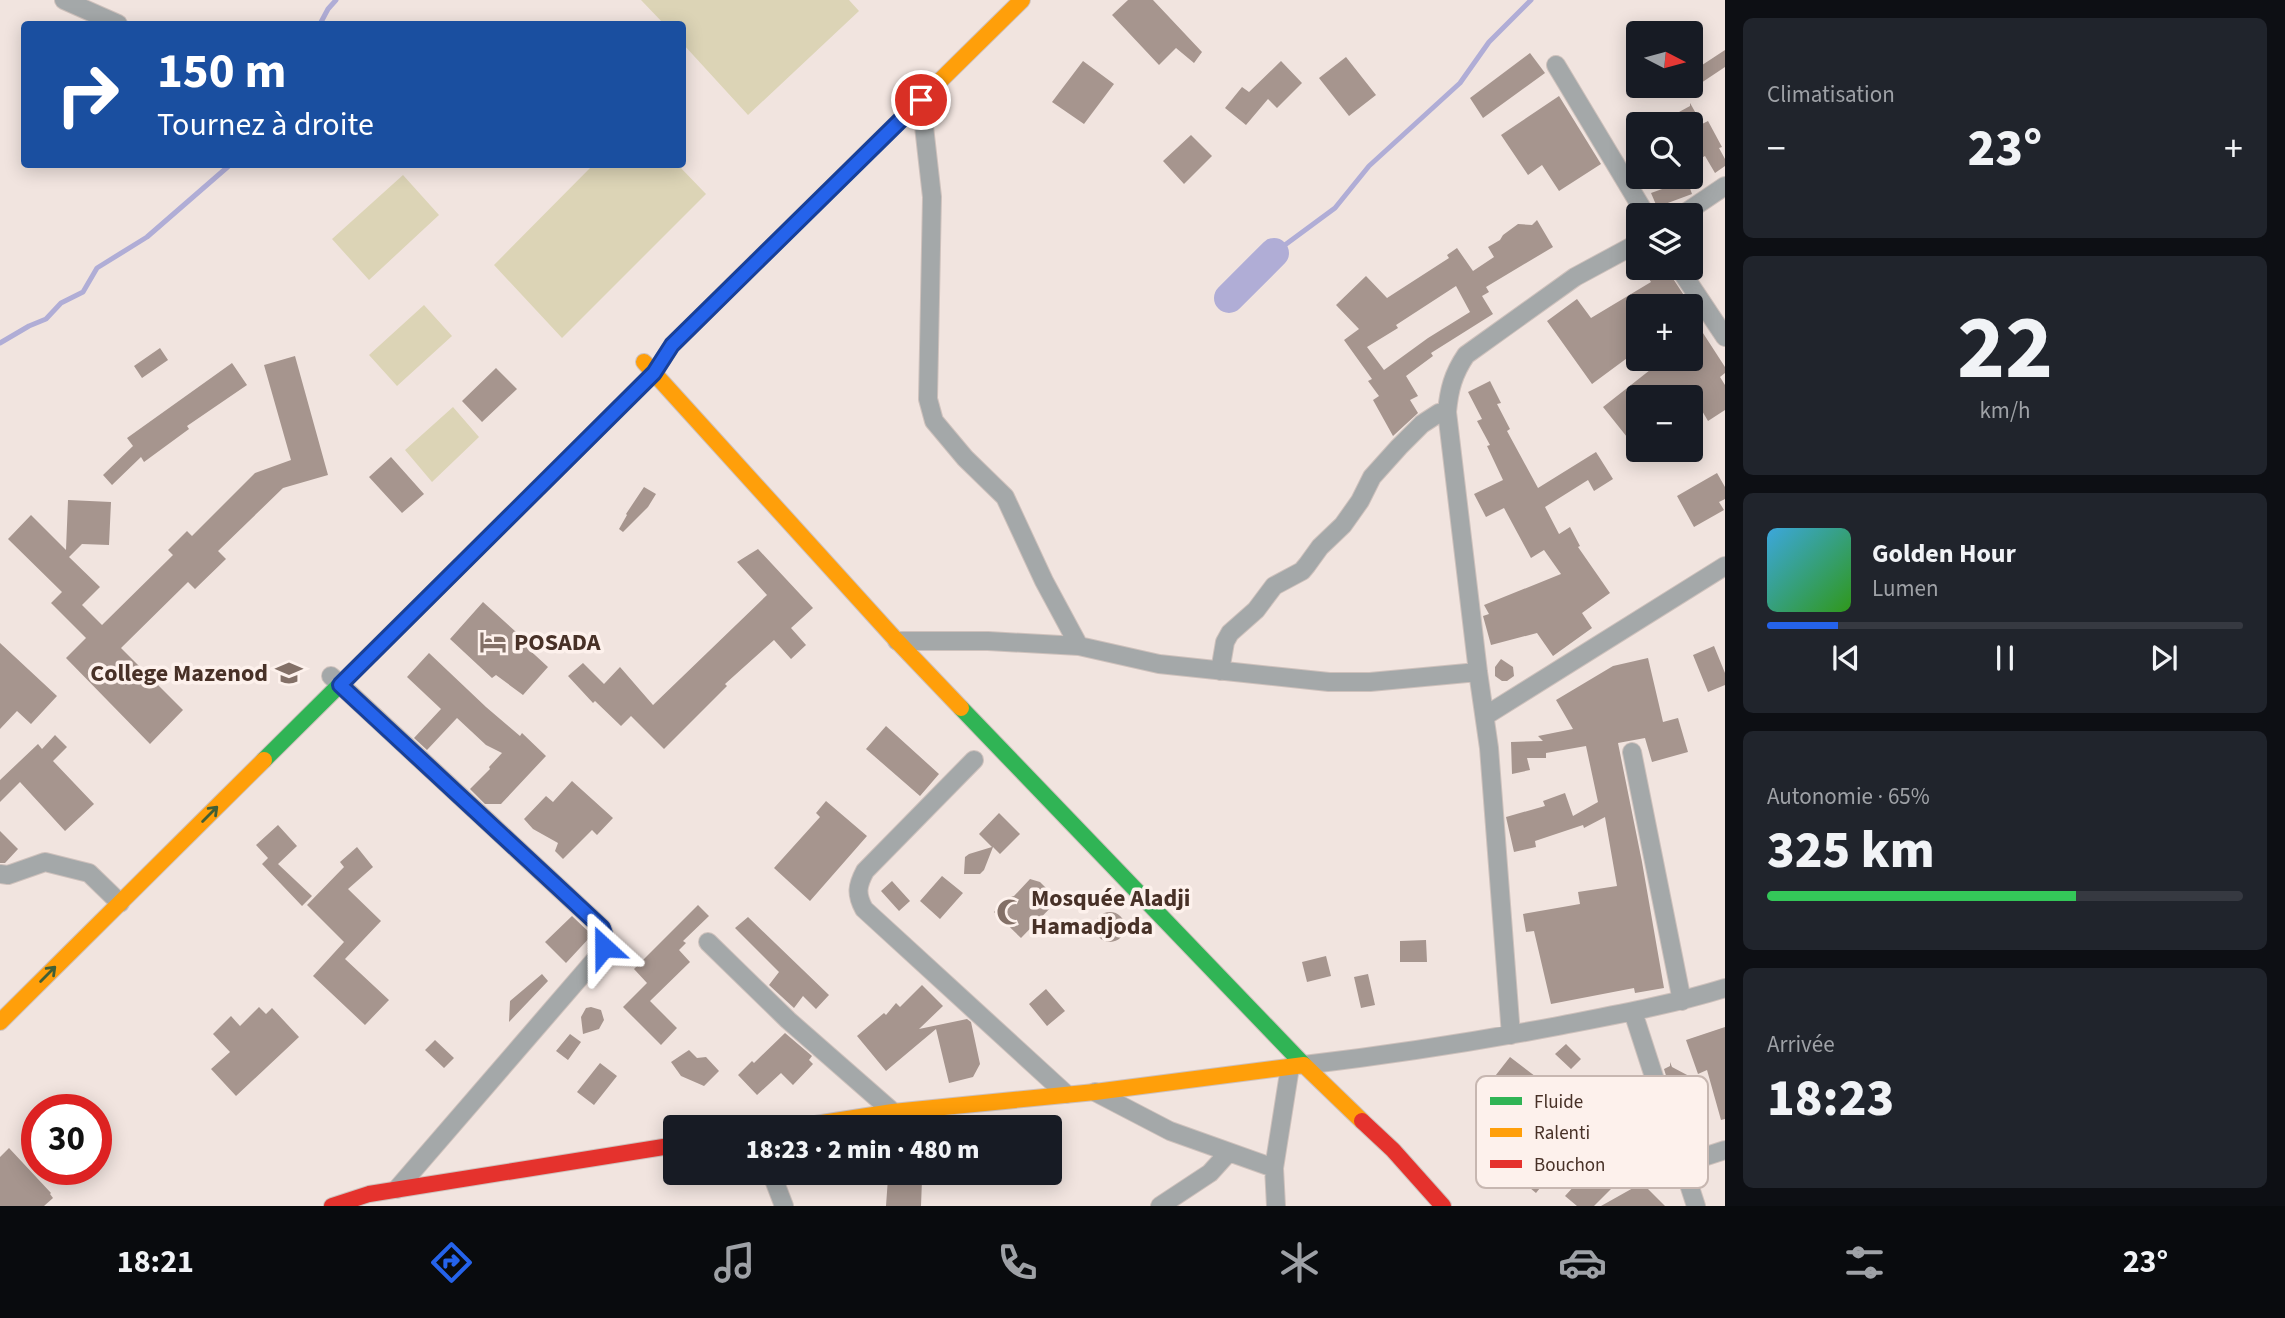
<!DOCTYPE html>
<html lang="fr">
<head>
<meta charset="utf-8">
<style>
  :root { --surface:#171b24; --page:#20242c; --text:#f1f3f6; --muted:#9ea1a6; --line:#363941; --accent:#2563eb }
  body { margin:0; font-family:"Source Sans 3",sans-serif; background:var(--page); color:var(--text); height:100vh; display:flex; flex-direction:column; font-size:26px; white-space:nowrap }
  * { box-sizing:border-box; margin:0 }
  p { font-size:23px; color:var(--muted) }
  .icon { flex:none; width:38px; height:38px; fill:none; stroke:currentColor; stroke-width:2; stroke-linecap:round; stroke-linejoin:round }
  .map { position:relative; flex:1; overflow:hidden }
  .panel { display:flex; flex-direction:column; gap:18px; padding:18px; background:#0d0f14; width:560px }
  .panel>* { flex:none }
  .guide { position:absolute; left:21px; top:21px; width:665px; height:147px; border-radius:7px; box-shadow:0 4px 18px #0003; background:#1a4fa0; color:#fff; overflow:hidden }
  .needle { width:46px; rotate:96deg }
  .buttons { position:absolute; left:1626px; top:21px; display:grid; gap:14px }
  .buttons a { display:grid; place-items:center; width:77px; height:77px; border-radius:7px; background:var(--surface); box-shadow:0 4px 18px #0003; font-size:35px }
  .speed { position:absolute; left:21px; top:1094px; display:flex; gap:14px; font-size:35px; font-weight:700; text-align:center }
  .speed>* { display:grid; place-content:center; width:91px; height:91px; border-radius:50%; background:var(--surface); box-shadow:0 4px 18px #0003; line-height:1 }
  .speed .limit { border:10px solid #d22; background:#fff; color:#111 }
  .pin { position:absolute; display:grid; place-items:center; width:60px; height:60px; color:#fff; margin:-30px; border:4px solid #fff; border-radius:50%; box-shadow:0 2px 7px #0007 }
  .me { position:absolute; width:77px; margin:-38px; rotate:336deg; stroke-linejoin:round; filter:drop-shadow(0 0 5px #0008) }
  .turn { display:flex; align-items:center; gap:24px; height:147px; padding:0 21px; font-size:32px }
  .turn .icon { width:91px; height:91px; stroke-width:2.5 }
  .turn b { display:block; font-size:49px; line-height:60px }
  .big { font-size:52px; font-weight:800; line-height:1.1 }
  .panel .tile { flex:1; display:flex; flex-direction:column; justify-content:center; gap:10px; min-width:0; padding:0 24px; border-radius:10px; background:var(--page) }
  .panel .dial { align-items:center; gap:0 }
  .dial b { font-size:91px; line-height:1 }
  .song { display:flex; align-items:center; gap:21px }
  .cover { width:84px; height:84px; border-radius:10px; background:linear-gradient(135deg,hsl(200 70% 55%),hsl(110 70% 35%)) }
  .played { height:7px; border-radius:4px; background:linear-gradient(90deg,var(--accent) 15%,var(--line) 15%) }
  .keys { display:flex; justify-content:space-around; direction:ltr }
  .heat { display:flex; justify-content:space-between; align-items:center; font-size:38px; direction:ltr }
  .charge { height:10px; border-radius:5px; background:linear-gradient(90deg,#34c759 65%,var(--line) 0) }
  .trip { position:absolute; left:663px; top:1115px; width:399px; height:70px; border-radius:7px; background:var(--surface); box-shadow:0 4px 18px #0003; font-weight:800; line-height:70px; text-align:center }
  .dock { display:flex; height:112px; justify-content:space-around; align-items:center; background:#090b0e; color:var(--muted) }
  .dock .icon { width:49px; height:49px }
  .dock .active { color:var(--accent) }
  .dock b { font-size:32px; color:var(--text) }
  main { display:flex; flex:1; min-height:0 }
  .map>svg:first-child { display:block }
</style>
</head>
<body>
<main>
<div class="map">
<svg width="1725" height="1206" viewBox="0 0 1725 1206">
  <rect width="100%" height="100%" fill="#f1e4df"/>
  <path fill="#dcd4b6" d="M641 0H849L859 11 748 115 683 44 682 24H664Z
    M594 164 678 165 706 194 562 338 494 265Z
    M403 175 439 215 369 280 332 239Z
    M424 305 452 336 397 386 369 355Z
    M453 407 479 437 432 482 405 450Z"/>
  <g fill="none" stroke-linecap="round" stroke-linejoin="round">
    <path stroke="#b0add6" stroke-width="5" d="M320 24 328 9 336 0
      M1274 253 1335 208 1369 166 1460 83 1489 42 1531 0
      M0 343 29 326 46 319 61 303 83 292 97 268 147 237 231 164"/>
    <path stroke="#b0add6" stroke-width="30" d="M1229 298 1274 253"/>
  </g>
  <path fill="#a6958e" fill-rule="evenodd" d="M1128 0H1153L1202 52 1194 63 1176 48 1159 65 1112 15Z
    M1725 50V67L1701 83 1693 71Z
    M1530 53 1545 73 1483 118 1470 98Z
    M1346 57 1376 95 1349 116 1319 78Z
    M1083 61 1114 84 1084 124 1052 102Z
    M1281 61 1302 83 1277 108 1268 99 1246 125 1225 108 1242 87 1249 92Z
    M1559 96 1601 164 1559 191 1542 165 1528 175 1501 135Z
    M1690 103 1702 124 1708 121 1722 147 1719 148 1725 159V166L1715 173 1705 156 1690 164V124H1657L1690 106Z
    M1191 135 1212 156 1184 184 1163 161Z
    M1687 180 1692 194 1657 207 1651 193Z
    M1537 220 1553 247 1486 287 1489 292 1482 296 1493 314 1431 353 1433 356 1406 376 1418 396 1410 400 1418 413 1393 436 1373 400 1379 396 1368 381 1372 379 1344 340 1359 329 1336 305 1366 276 1387 298 1449 258 1447 255 1457 248 1473 271 1494 257 1488 247 1500 240 1503 235 1518 224 1532 225ZM1456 286 1470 312 1428 338 1384 370 1367 347 1398 328 1396 325Z
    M1642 268H1668L1670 274 1691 306H1638V350L1592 384 1547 321 1577 299 1591 318 1651 282Z
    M1690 313 1725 367V373L1720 377 1725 385V410L1708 421 1694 397H1638V428L1627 437 1603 407 1664 359H1690Z
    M160 348 168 360 142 378 134 366Z
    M295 356 328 475 283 488 218 551 226 559 195 589 188 582 121 648 183 710 150 744 66 658 86 638 51 603 62 592 8 539 31 515 66 550 68 500 111 502 109 545 82 544 69 557 100 587 82 605 102 625 173 555 168 550 187 531 192 536 255 473 291 460 264 365Z
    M232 363 247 385 187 426 189 429 144 462 141 457 112 485 103 475 133 446 127 438Z
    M496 368 517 389 482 422 462 401Z
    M1490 381 1501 403 1497 404 1510 429 1507 431 1538 488 1596 452 1613 479 1594 491 1588 480 1545 507 1559 534 1570 527 1580 546 1578 547 1610 593 1582 613 1592 628 1553 656 1537 633 1491 645 1483 616 1489 614 1484 605 1561 574 1544 550 1531 558 1504 508 1486 517 1474 494 1503 480 1487 446 1490 445 1477 421 1482 419 1468 392Z
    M391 457 424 494 402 513 369 477Z
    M1717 473 1725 487V499L1719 502 1724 510 1694 527 1677 496Z
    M644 487 656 494 648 507 623 532 619 529 627 515 626 514Z
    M758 549 813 608 791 628 806 645 791 659 774 640 725 684 727 686 664 749 631 716 621 726 595 701 593 703 568 676 583 663 604 684 620 667 653 705 767 595 737 562Z
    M483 602 526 641 523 644 548 667 523 695 496 675 492 678 450 639Z
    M0 643 57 696 31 724 17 711 0 729Z
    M1714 646 1725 673V685L1708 692 1693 655Z
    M429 653 486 707 520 736 522 733 546 756 501 804H485L470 789 490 769 489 767 502 753 486 745 457 718 427 750 414 738 441 709 407 677Z
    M1648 658 1663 722 1678 718 1688 752 1652 762 1645 738 1618 743 1642 862 1664 988 1635 993 1634 988 1551 1004 1534 931 1526 932 1523 914 1580 904 1578 892 1617 886 1605 817 1584 828 1583 825 1535 841 1536 847 1514 852 1506 817 1545 806 1543 801 1565 793 1573 816 1598 802 1586 746 1546 753V758H1527L1530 770 1512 774 1511 742 1543 741 1538 736 1573 729 1556 700 1613 666Z
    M1501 659 1513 667 1514 676 1507 681H1502L1495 676V667Z
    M886 726 939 774 920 796 866 749Z
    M55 735 67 747 53 761 94 804 65 831 20 782 0 802V780L38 744 42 749Z
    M572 781 613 818 597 835 592 830 563 859 555 851 558 843 533 829 524 819 546 796 553 802Z
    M826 801 867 836 810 901 774 868 820 817 816 813Z
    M999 813 1020 834 1000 854 993 847 984 870 980 874H964L965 857 969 854 992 847 979 834Z
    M278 825 297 846 278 864 312 896 302 906 262 864 268 858 256 845Z
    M0 831 18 849 5 863H0Z
    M357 847 373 867 348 889 381 921 345 959 389 1000 365 1025 313 976 344 942 307 905 344 867 340 862Z
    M942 876 963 893 940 919 920 901Z
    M1030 879 1040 882 1058 900 1021 938 994 912 1008 898 1014 896Z
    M892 881 910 901 899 911 881 891Z
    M698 905 709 916 683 941 686 943 679 950 690 962 650 1001 677 1028 661 1045 623 1007 647 983 634 969Z
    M1095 927a15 15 0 1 1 30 0a15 15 0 1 1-30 0Z
    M572 916 592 935 566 963 545 942Z
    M748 917 829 995 816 1009 803 996 794 1008 769 985 779 972 735 928Z
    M1426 940 1427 962H1400V941Z
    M1326 956 1331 976 1307 982 1302 962Z
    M542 974 548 981 509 1022 510 1001Z
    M1368 974 1375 1005 1361 1008 1354 977Z
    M922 985 943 1006 919 1029 967 1019 971 1022 980 1064 973 1077 949 1083 936 1029 886 1071 857 1036 884 1013 886 1015 896 1003 900 1007Z
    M1046 989 1065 1011 1047 1026 1029 1004Z
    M259 1007 266 1014 272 1008 299 1037 236 1096 211 1069 230 1052 213 1034 231 1016 240 1026Z
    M591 1007 601 1010 604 1020 599 1029 583 1034 581 1017 586 1008Z
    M1725 1027V1119L1721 1120 1707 1070 1698 1074 1686 1040Z
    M785 1033 812 1056 809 1060 813 1064 793 1085 781 1073 757 1095 738 1075 752 1061 754 1063Z
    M570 1034 581 1042 568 1060 556 1051Z
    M435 1040 454 1058 444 1068 425 1050Z
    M1566 1044 1581 1059 1571 1069 1555 1054Z
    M689 1050 697 1058 706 1057 719 1071 704 1086 681 1076 671 1062Z
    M1510 1057 1548 1086 1553 1080 1630 1142 1643 1157 1594 1206H1577L1565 1196 1600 1158 1541 1111 1523 1131 1561 1162 1536 1193 1481 1147 1519 1101 1492 1080Z
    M1670 1062 1672 1067 1689 1076 1680 1080 1690 1099 1687 1096 1681 1103 1674 1102 1664 1069 1670 1066Z
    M600 1063 617 1076 594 1105 577 1092Z
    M9 1148 51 1193 50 1194 53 1198 44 1206H0V1157Z
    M888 1178 922 1180 921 1206H886Z
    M1642 1183 1665 1206H1601Z"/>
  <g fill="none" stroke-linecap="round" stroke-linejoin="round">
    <g stroke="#cec1bc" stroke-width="20">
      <path id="street" d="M64 0 118 24
        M1556 65 1646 215
        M921 100 932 197 928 399 934 421 965 458 1005 497 1044 581 1079 646
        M1682 215 1725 186
        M1679 268 1725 337
        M897 641H988L1079 646 1159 664 1329 682H1370L1478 672
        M1220 671 1225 642 1230 633 1256 610 1274 586 1302 571 1307 565 1320 547 1343 525 1360 501 1372 477 1399 447 1422 424 1439 413 1447 412
        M331 676 602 928 605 937 600 954 397 1189
        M1485 716 1725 566
        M1632 752 1682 1001
        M974 760 865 871C857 886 856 894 864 909L1066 1094
        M0 874 8 875 45 862 89 873 120 903
        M708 942 788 1020 893 1112
        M1633 1012 1696 1206
        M1511 1035 1489 748 1478 672 1447 412C1449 390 1453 374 1466 355L1575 277 1638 243
        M1304 1065C1389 1055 1473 1042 1558 1026 1614 1015 1670 1005 1725 988
        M1095 1092 1170 1131 1274 1168
        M1682 1164 1725 1150
        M771 1172 784 1206
        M1160 1206 1210 1173 1229 1152
        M1276 1206 1274 1168 1290 1067"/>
    </g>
    <g stroke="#cec1bc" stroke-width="18">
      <path id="fast" d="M961 708 1304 1065
        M264 760 536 490"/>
    </g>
    <g stroke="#cec1bc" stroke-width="18">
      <path id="slow" d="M756 262 1022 0
        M644 362 897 641 961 708
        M0 1022 264 760
        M796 1127 893 1112 1095 1092 1304 1065 1362 1121"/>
    </g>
    <g stroke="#cec1bc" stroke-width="18">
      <path id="jam" d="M536 490 654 373 672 345 756 262
        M1362 1121 1393 1150 1443 1206
        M332 1206 369 1194 676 1145"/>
    </g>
    <use href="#street" stroke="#a4a8a9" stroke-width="18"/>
    <use href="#fast" stroke="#30b455" stroke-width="16"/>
    <use href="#slow" stroke="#ff9f0a" stroke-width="16"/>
    <use href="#jam" stroke="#e5322d" stroke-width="16"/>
  </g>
  <defs><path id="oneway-shaft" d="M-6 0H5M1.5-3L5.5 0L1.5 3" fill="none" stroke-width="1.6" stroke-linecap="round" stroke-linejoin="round" transform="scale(1.75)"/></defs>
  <g stroke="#405f37">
    <use href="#oneway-shaft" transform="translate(210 814) rotate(-45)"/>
    <use href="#oneway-shaft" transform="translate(48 974) rotate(-45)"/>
  </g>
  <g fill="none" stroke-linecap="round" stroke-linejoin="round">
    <g stroke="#184099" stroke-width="18">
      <path id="route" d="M604 947 605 937 602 928 340 685 654 373 672 345 921 100"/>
    </g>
    <use href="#route" stroke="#2563eb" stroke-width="12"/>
  </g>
  <defs>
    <g id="hotel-bare" transform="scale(2.1)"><path d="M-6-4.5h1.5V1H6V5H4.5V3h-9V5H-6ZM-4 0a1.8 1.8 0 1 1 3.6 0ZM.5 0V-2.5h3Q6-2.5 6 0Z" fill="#837067" stroke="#fdf1ec" stroke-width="2.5" paint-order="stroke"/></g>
    <g id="school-bare" transform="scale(2.1)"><path d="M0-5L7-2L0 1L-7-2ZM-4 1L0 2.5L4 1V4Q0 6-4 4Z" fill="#837067" stroke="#fdf1ec" stroke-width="2.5" paint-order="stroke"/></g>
    <g id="mosque-bare" transform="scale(2.1)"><path d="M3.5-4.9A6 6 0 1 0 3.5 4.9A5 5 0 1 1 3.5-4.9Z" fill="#837067" stroke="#fdf1ec" stroke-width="2.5" paint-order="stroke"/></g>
  </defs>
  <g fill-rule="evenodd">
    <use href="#hotel-bare" x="493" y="642"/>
    <use href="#school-bare" x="289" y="673"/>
    <use href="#mosque-bare" x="1010" y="912"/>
  </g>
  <g text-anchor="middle" stroke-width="7" stroke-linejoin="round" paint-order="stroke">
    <g font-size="24" font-weight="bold" fill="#483127" stroke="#fdf1ec" text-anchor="start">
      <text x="514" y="650">POSADA</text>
      <text x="268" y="681" text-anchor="end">College Mazenod</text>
      <text x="1031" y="906">Mosquée Aladji<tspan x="1031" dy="28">Hamadjoda</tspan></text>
    </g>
  </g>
  <rect x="1476" y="1076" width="232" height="112" rx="10" fill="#fdf1ec" stroke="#c7b7b1" stroke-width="2"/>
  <rect x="1490" y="1097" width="32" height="8" fill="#30b455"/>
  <rect x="1490" y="1128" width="32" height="9" fill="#ff9f0a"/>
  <rect x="1490" y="1160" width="32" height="8" fill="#e5322d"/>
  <g font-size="19" fill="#483127">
    <text x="1534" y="1108">Fluide</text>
    <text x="1534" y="1139">Ralenti</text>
    <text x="1534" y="1171">Bouchon</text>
  </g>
</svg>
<div class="buttons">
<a><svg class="needle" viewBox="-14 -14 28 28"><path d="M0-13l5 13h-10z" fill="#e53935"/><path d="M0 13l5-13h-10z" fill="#9ea1a6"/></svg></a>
<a><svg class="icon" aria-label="search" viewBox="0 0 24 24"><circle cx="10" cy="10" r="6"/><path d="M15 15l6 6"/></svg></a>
<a><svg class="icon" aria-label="layers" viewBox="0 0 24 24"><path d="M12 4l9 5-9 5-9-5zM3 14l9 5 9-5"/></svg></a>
<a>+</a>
<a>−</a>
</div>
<div class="speed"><div class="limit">30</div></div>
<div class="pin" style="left:921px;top:100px;background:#d93025"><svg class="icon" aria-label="arrive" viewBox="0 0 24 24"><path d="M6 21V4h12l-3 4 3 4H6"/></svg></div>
<svg class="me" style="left:604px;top:947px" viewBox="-20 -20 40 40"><path d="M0-17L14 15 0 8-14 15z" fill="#2563eb" stroke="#fff" stroke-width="4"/></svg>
<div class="trip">18:23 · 2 min · 480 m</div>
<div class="guide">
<div class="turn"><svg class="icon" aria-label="right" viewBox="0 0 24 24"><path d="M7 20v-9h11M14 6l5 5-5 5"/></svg><div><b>150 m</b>Tournez à droite</div></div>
</div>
</div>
<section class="panel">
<div class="tile"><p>Climatisation</p>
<div class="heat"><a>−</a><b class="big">23°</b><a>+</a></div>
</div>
<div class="tile dial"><b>22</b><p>km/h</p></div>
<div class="tile">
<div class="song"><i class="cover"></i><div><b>Golden Hour</b><p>Lumen</p></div></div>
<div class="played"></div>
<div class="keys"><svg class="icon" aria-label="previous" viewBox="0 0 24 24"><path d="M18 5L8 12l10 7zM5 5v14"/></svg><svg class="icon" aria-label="pause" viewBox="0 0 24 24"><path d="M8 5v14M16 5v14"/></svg><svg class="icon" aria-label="next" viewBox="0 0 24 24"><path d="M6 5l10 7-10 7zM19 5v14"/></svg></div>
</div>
<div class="tile"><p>Autonomie · 65%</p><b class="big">325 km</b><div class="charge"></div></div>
<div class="tile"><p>Arrivée</p><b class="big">18:23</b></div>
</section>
</main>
<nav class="dock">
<b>18:21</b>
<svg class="icon active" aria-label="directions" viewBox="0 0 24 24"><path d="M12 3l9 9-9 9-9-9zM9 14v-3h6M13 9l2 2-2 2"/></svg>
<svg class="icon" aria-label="music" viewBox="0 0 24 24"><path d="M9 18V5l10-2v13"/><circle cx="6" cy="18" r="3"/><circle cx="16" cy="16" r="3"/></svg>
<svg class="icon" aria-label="phone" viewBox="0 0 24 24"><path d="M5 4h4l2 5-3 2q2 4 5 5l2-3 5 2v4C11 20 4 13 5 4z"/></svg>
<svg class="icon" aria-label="climate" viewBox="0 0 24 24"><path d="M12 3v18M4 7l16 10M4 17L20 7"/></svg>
<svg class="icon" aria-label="car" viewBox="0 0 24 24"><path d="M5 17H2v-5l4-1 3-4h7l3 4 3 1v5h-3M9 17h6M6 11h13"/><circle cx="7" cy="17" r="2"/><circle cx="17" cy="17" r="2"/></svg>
<svg class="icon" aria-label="filters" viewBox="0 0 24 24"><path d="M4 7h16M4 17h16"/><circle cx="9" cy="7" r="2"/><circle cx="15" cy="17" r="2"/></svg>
<b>23°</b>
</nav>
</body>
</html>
